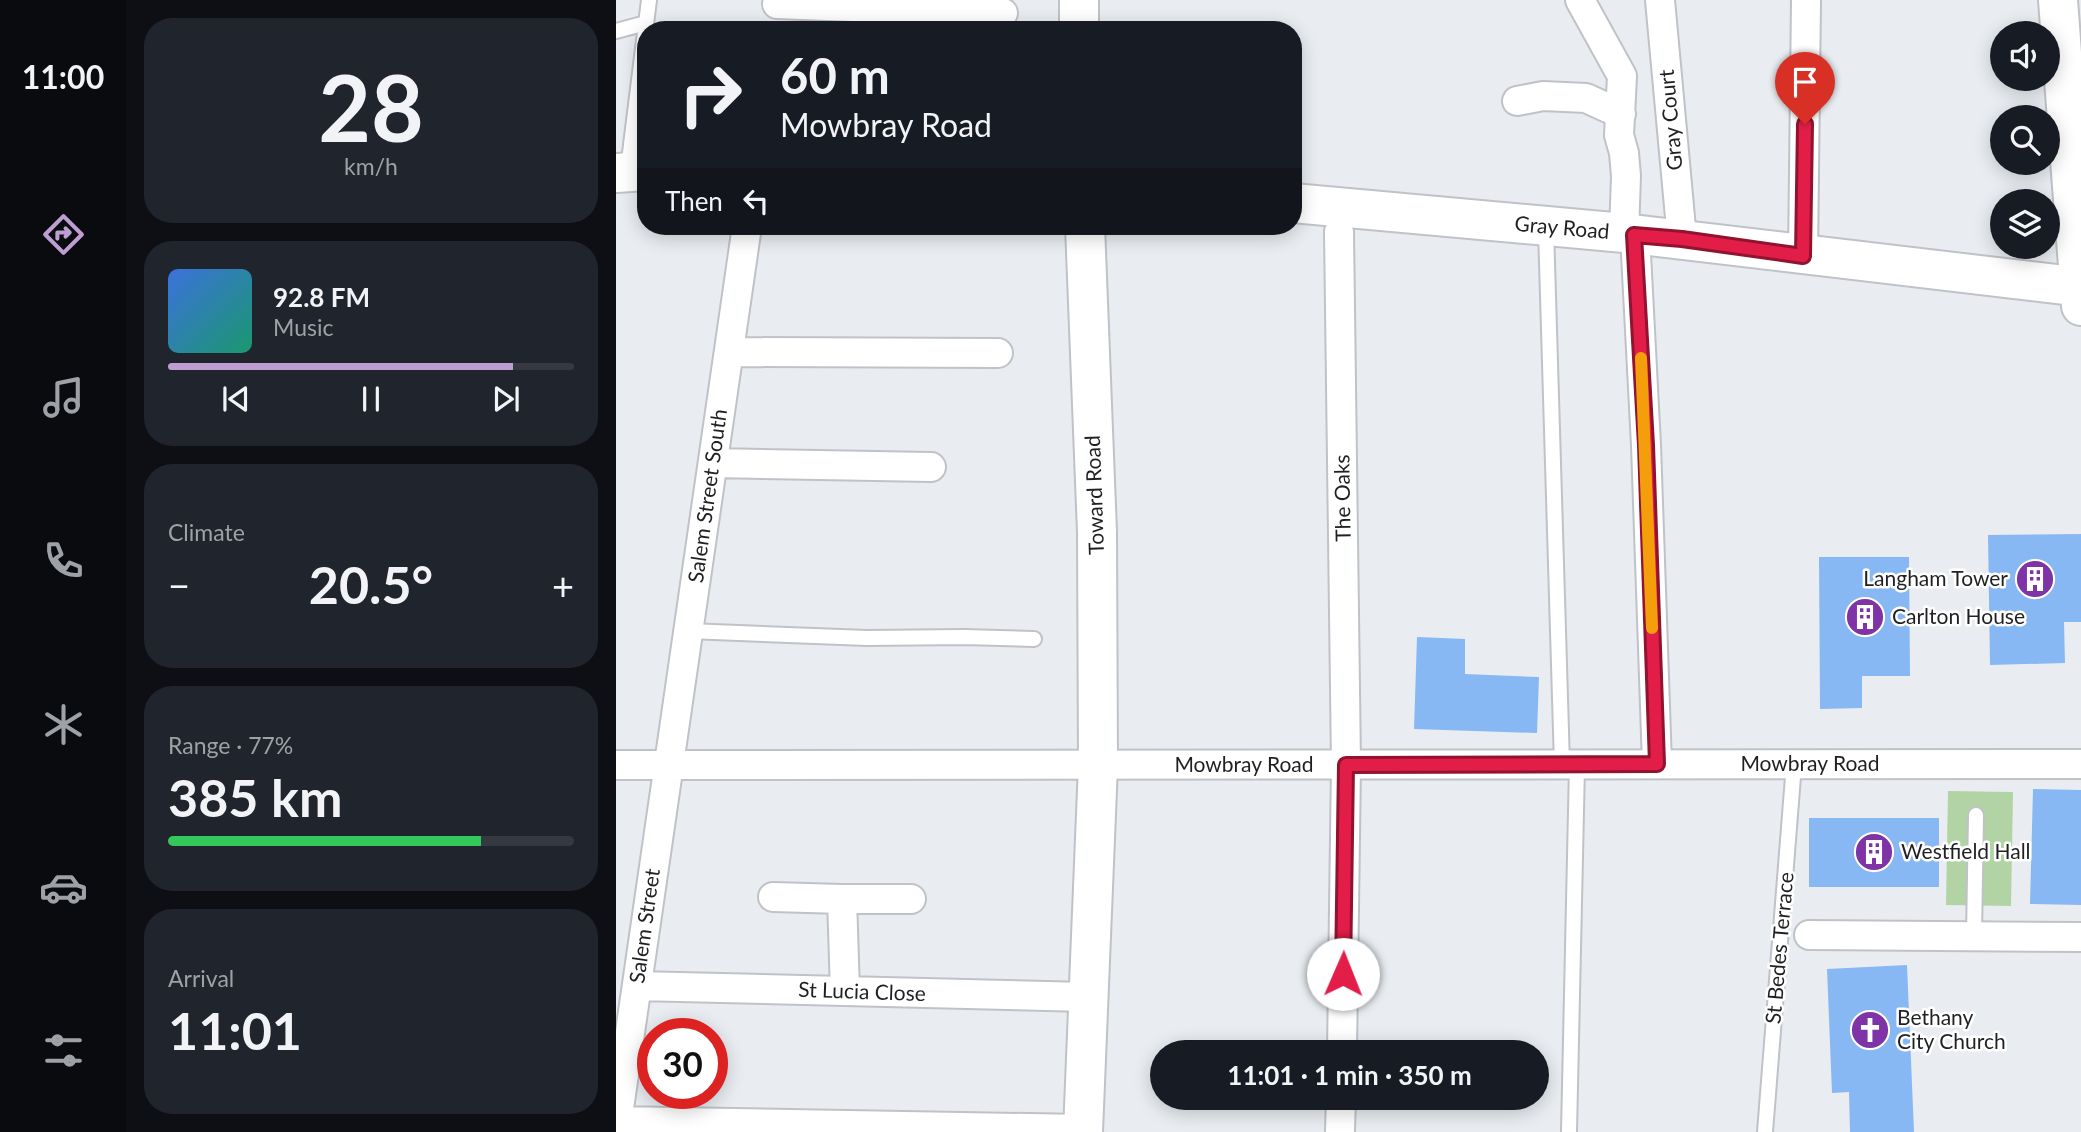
<!DOCTYPE html>
<html lang="en">
<head>
<meta charset="utf-8">
<style>
  :root { --surface:#171b24; --page:#20242c; --text:#f1f3f6; --muted:#9ea1a6; --line:#363941; --accent:#bd9dd2 }
  body { margin:0; font-family:Lato,sans-serif; background:var(--page); color:var(--text); height:100vh; display:flex; flex-direction:column; font-size:26px; white-space:nowrap }
  * { box-sizing:border-box; margin:0 }
  p { font-size:23px; color:var(--muted) }
  .icon { flex:none; width:38px; height:38px; fill:none; stroke:currentColor; stroke-width:2; stroke-linecap:round; stroke-linejoin:round }
  .map { position:relative; flex:1; overflow:hidden }
  .side { display:flex; flex-direction:column; gap:18px; padding:18px; background:#0d0f14; width:490px }
  .side>* { flex:none }
  .top-card { position:absolute; left:21px; top:21px; width:665px; height:214px; border-radius:28px; box-shadow:0 4px 18px #0003; background:#171b24; color:var(--text); overflow:hidden }
  .fabs { position:absolute; left:1374px; top:21px; display:grid; gap:14px }
  .fabs a { display:grid; place-items:center; width:70px; height:70px; border-radius:50%; background:var(--surface); box-shadow:0 4px 18px #0003; font-size:35px }
  .speed { position:absolute; left:21px; top:1018px; display:flex; gap:14px; font-size:35px; font-weight:700; text-align:center }
  .speed>* { display:grid; place-content:center; width:91px; height:91px; border-radius:50%; background:var(--surface); box-shadow:0 4px 18px #0003; line-height:1 }
  .speed .limit { border:10px solid #d22; background:#fff; color:#111 }
  .pin { position:absolute; display:grid; place-items:center; width:60px; height:60px; color:#fff; margin:-72px -30px; border-radius:50% 50% 50% 0; rotate:-45deg; box-shadow:0 0 7px #0007 }
  .pin .icon { rotate:45deg }
  .me { position:absolute; width:77px; margin:-38px; rotate:1deg; stroke-linejoin:round; filter:drop-shadow(0 0 5px #0008) }
  .turn { display:flex; align-items:center; gap:24px; height:147px; padding:0 28px; font-size:32px }
  .turn .icon { width:91px; height:91px; stroke-width:2.5 }
  .turn b { display:block; font-size:49px; line-height:60px }
  .then { display:flex; align-items:center; height:66px; padding:0 28px; background:#0003; gap:14px; font-size:26px }
  .big { font-size:52px; font-weight:700; line-height:1.1 }
  .side .widget { flex:1; display:flex; flex-direction:column; justify-content:center; gap:10px; min-width:0; padding:0 24px; border-radius:28px; background:var(--page) }
  .side .dial { align-items:center; gap:0 }
  .dial b { font-size:91px; line-height:1 }
  .song { display:flex; align-items:center; gap:21px }
  .cover { width:84px; height:84px; border-radius:10px; background:linear-gradient(135deg,hsl(220 70% 55%),hsl(160 70% 35%)) }
  .played { height:7px; border-radius:4px; background:linear-gradient(90deg,var(--accent) 85%,var(--line) 85%) }
  .keys { display:flex; justify-content:space-around; direction:ltr }
  .heat { display:flex; justify-content:space-between; align-items:center; font-size:38px; direction:ltr }
  .charge { height:10px; border-radius:5px; background:linear-gradient(90deg,#34c759 77%,var(--line) 0) }
  .trip { position:absolute; left:534px; top:1040px; width:399px; height:70px; border-radius:35px; background:var(--surface); box-shadow:0 4px 18px #0003; font-weight:700; line-height:70px; text-align:center }
  main { display:flex; flex:1; min-height:0 }
  .dock { display:flex; flex-direction:column; width:126px; justify-content:space-around; align-items:center; background:#090b0e; color:var(--muted) }
  .dock .icon { width:49px; height:49px }
  .dock .current { color:var(--accent) }
  .dock b { font-size:32px; color:var(--text) }
  .map>svg:first-child { display:block }
</style>
</head>
<body>
<main>
<nav class="dock">
<b>11:00</b>
<svg class="icon current" aria-label="directions" viewBox="0 0 24 24"><path d="M12 3l9 9-9 9-9-9zM9 14v-3h6M13 9l2 2-2 2"/></svg>
<svg class="icon" aria-label="music" viewBox="0 0 24 24"><path d="M9 18V5l10-2v13"/><circle cx="6" cy="18" r="3"/><circle cx="16" cy="16" r="3"/></svg>
<svg class="icon" aria-label="phone" viewBox="0 0 24 24"><path d="M5 4h4l2 5-3 2q2 4 5 5l2-3 5 2v4C11 20 4 13 5 4z"/></svg>
<svg class="icon" aria-label="climate" viewBox="0 0 24 24"><path d="M12 3v18M4 7l16 10M4 17L20 7"/></svg>
<svg class="icon" aria-label="car" viewBox="0 0 24 24"><path d="M5 17H2v-5l4-1 3-4h7l3 4 3 1v5h-3M9 17h6M6 11h13"/><circle cx="7" cy="17" r="2"/><circle cx="17" cy="17" r="2"/></svg>
<svg class="icon" aria-label="filters" viewBox="0 0 24 24"><path d="M4 7h16M4 17h16"/><circle cx="9" cy="7" r="2"/><circle cx="15" cy="17" r="2"/></svg>
</nav>
<section class="side">
<div class="widget dial"><b>28</b><p>km/h</p></div>
<div class="widget">
<div class="song"><i class="cover"></i><div><b>92.8 FM</b><p>Music</p></div></div>
<div class="played"></div>
<div class="keys"><svg class="icon" aria-label="previous" viewBox="0 0 24 24"><path d="M18 5L8 12l10 7zM5 5v14"/></svg><svg class="icon" aria-label="pause" viewBox="0 0 24 24"><path d="M8 5v14M16 5v14"/></svg><svg class="icon" aria-label="next" viewBox="0 0 24 24"><path d="M6 5l10 7-10 7zM19 5v14"/></svg></div>
</div>
<div class="widget"><p>Climate</p>
<div class="heat"><a>−</a><b class="big">20.5°</b><a>+</a></div>
</div>
<div class="widget"><p>Range · 77%</p><b class="big">385 km</b><div class="charge"></div></div>
<div class="widget"><p>Arrival</p><b class="big">11:01</b></div>
</section>
<div class="map">
<svg width="1465" height="1132" viewBox="0 0 1465 1132">
  <rect width="100%" height="100%" fill="#e9edf1"/>
  <path fill="#b2d4a5" d="M1332 791 1397 792 1395 906 1330 905Z"/>
  <path fill="#87b8f4" d="M1465 534V622H1448L1449 663 1374 665 1372 535Z
    M1203 557H1293L1294 676H1246V708L1204 709Z
    M801 637 849 639V674L923 677 921 733 798 729Z
    M1417 789 1465 790V905L1414 904Z
    M1193 818H1323V887H1193Z
    M1291 965 1298 1132H1234L1233 1092 1216 1093 1211 969Z"/>
  <g fill="none" stroke-linecap="round" stroke-linejoin="round">
    <g stroke="#bfc2c7" stroke-width="18">
      <path id="lane" d="M0 31 30 23
        M12 169 33 0
        M930 229 946 765
        M72 631 251 638 348 637 418 639
        M1358 936 1360 815
        M953 1132 961 765
        M1149 1132 1178 764"/>
    </g>
    <g stroke="#bfc2c7" stroke-width="32">
      <path id="street" d="M964 0 1006 76 1003 135 1008 153 1010 176 1008 233
        M1044 0 1066 239
        M161 4 387 13
        M901 101 927 96 970 98 1005 114
        M723 232 730 765 726 1052
        M1019 235 1030 445 1041 764
        M1187 256 1190 0
        M113 352 382 353
        M97 463 315 467
        M0 765 1465 764
        M157 897 226 899 229 991
        M226 899H295
        M1193 935 1465 937
        M21 986 471 997
        M1 1121 467 1129
        M0 1129 131 226
        M724 1132 725 1097"/>
    </g>
    <g stroke="#bfc2c7" stroke-width="42">
      <path id="secondary" d="M1442 0 1465 306
        M463 30V0
        M0 173 30 171
        M677 203 1008 233 1465 287
        M467 1132 482 765 481 532 469 226"/>
    </g>
    <use href="#lane" stroke="#fff" stroke-width="14"/>
    <use href="#street" stroke="#fff" stroke-width="28"/>
    <use href="#secondary" stroke="#fff" stroke-width="38"/>
  </g>
  <g fill="none" stroke-linecap="round" stroke-linejoin="round">
    <g stroke="#92132f" stroke-width="18">
      <path id="route" d="M727 974 730 765 1041 764 1030 445 1018 235 1066 239 1187 256 1189 124"/>
    </g>
    <use href="#route" stroke="#e11d48" stroke-width="12"/>
    <path stroke="#f59e0b" stroke-width="12" d="M1025 358 1036 628"/>
  </g>
  <defs>
    <g id="building-disc" transform="scale(2.0125)"><circle r="9.5" fill="#7e34a7" stroke="#fff"/><path d="M-4-6H4V6H1V3H-1V6H-4ZM-2.5-4.3h1.7v1.8h-1.7ZM.8-4.3h1.7v1.8H.8ZM-2.5-1h1.7V.8h-1.7ZM.8-1h1.7V.8H.8Z" fill="#fff"/></g>
    <g id="church-disc" transform="scale(2.0125)"><circle r="9.5" fill="#7e34a7" stroke="#fff"/><path d="M-1.2-6h2.4v3.5h3.3v2.4h-3.3V6h-2.4V-.1h-3.3v-2.4h3.3Z" fill="#fff"/></g>
  </defs>
  <g fill-rule="evenodd">
    <use href="#building-disc" x="1419" y="579"/>
    <use href="#building-disc" x="1249" y="617"/>
    <use href="#building-disc" x="1258" y="852"/>
    <use href="#church-disc" x="1254" y="1030"/>
  </g>
  <g text-anchor="middle" stroke-width="5" stroke-linejoin="round" paint-order="stroke">
    <g font-size="21" fill="#1f2022" stroke="#fff">
      <text transform="translate(1055 120) rotate(-95)" y="7">Gray Court</text>
      <text transform="translate(946 228) rotate(5)" y="7">Gray Road</text>
      <text transform="translate(479 495) rotate(-92)" y="7">Toward Road</text>
      <text transform="translate(92 496) rotate(-82)" y="7">Salem Street South</text>
      <text transform="translate(727 498) rotate(-91)" y="7">The Oaks</text>
      <text x="1194" y="771">Mowbray Road</text>
      <text x="628" y="772">Mowbray Road</text>
      <text transform="translate(29 926) rotate(-82)" y="7">Salem Street</text>
      <text transform="translate(1164 948) rotate(-85)" y="7">St Bedes Terrace</text>
      <text transform="translate(246 992) rotate(2)" y="7">St Lucia Close</text>
    </g>
    <g font-size="21" fill="#1f2022" stroke="#fff" text-anchor="start">
      <text x="1392" y="586" text-anchor="end">Langham Tower</text>
      <text x="1276" y="624">Carlton House</text>
      <text x="1285" y="859">Westfield Hall</text>
      <text x="1281" y="1025">Bethany<tspan x="1281" dy="24">City Church</tspan></text>
    </g>
  </g>
</svg>
<div class="fabs">
<a><svg class="icon" aria-label="sound" viewBox="0 0 24 24"><path d="M4 9h4l5-4v14l-5-4H4zM17 9q2 3 0 6"/></svg></a>
<a><svg class="icon" aria-label="search" viewBox="0 0 24 24"><circle cx="10" cy="10" r="6"/><path d="M15 15l6 6"/></svg></a>
<a><svg class="icon" aria-label="layers" viewBox="0 0 24 24"><path d="M12 4l9 5-9 5-9-5zM3 14l9 5 9-5"/></svg></a>
</div>
<div class="speed"><div class="limit">30</div></div>
<div class="pin" style="left:1189px;top:124px;background:#d93025"><svg class="icon" aria-label="arrive" viewBox="0 0 24 24"><path d="M6 21V4h12l-3 4 3 4H6"/></svg></div>
<svg class="me" style="left:727px;top:974px" viewBox="-20 -20 40 40"><circle r="19" fill="#fff"/><path d="M0-13L10 11 0 6-10 11z" fill="#e11d48"/></svg>
<div class="trip">11:01 · 1 min · 350 m</div>
<div class="top-card">
<div class="turn"><svg class="icon" aria-label="right" viewBox="0 0 24 24"><path d="M7 20v-9h11M14 6l5 5-5 5"/></svg><div><b>60 m</b>Mowbray Road</div></div>
<div class="then">Then<svg class="icon" aria-label="left" viewBox="0 0 24 24"><path d="M17 20v-9H6M10 6l-5 5 5 5"/></svg></div>
</div>
</div>
</main>
</body>
</html>
